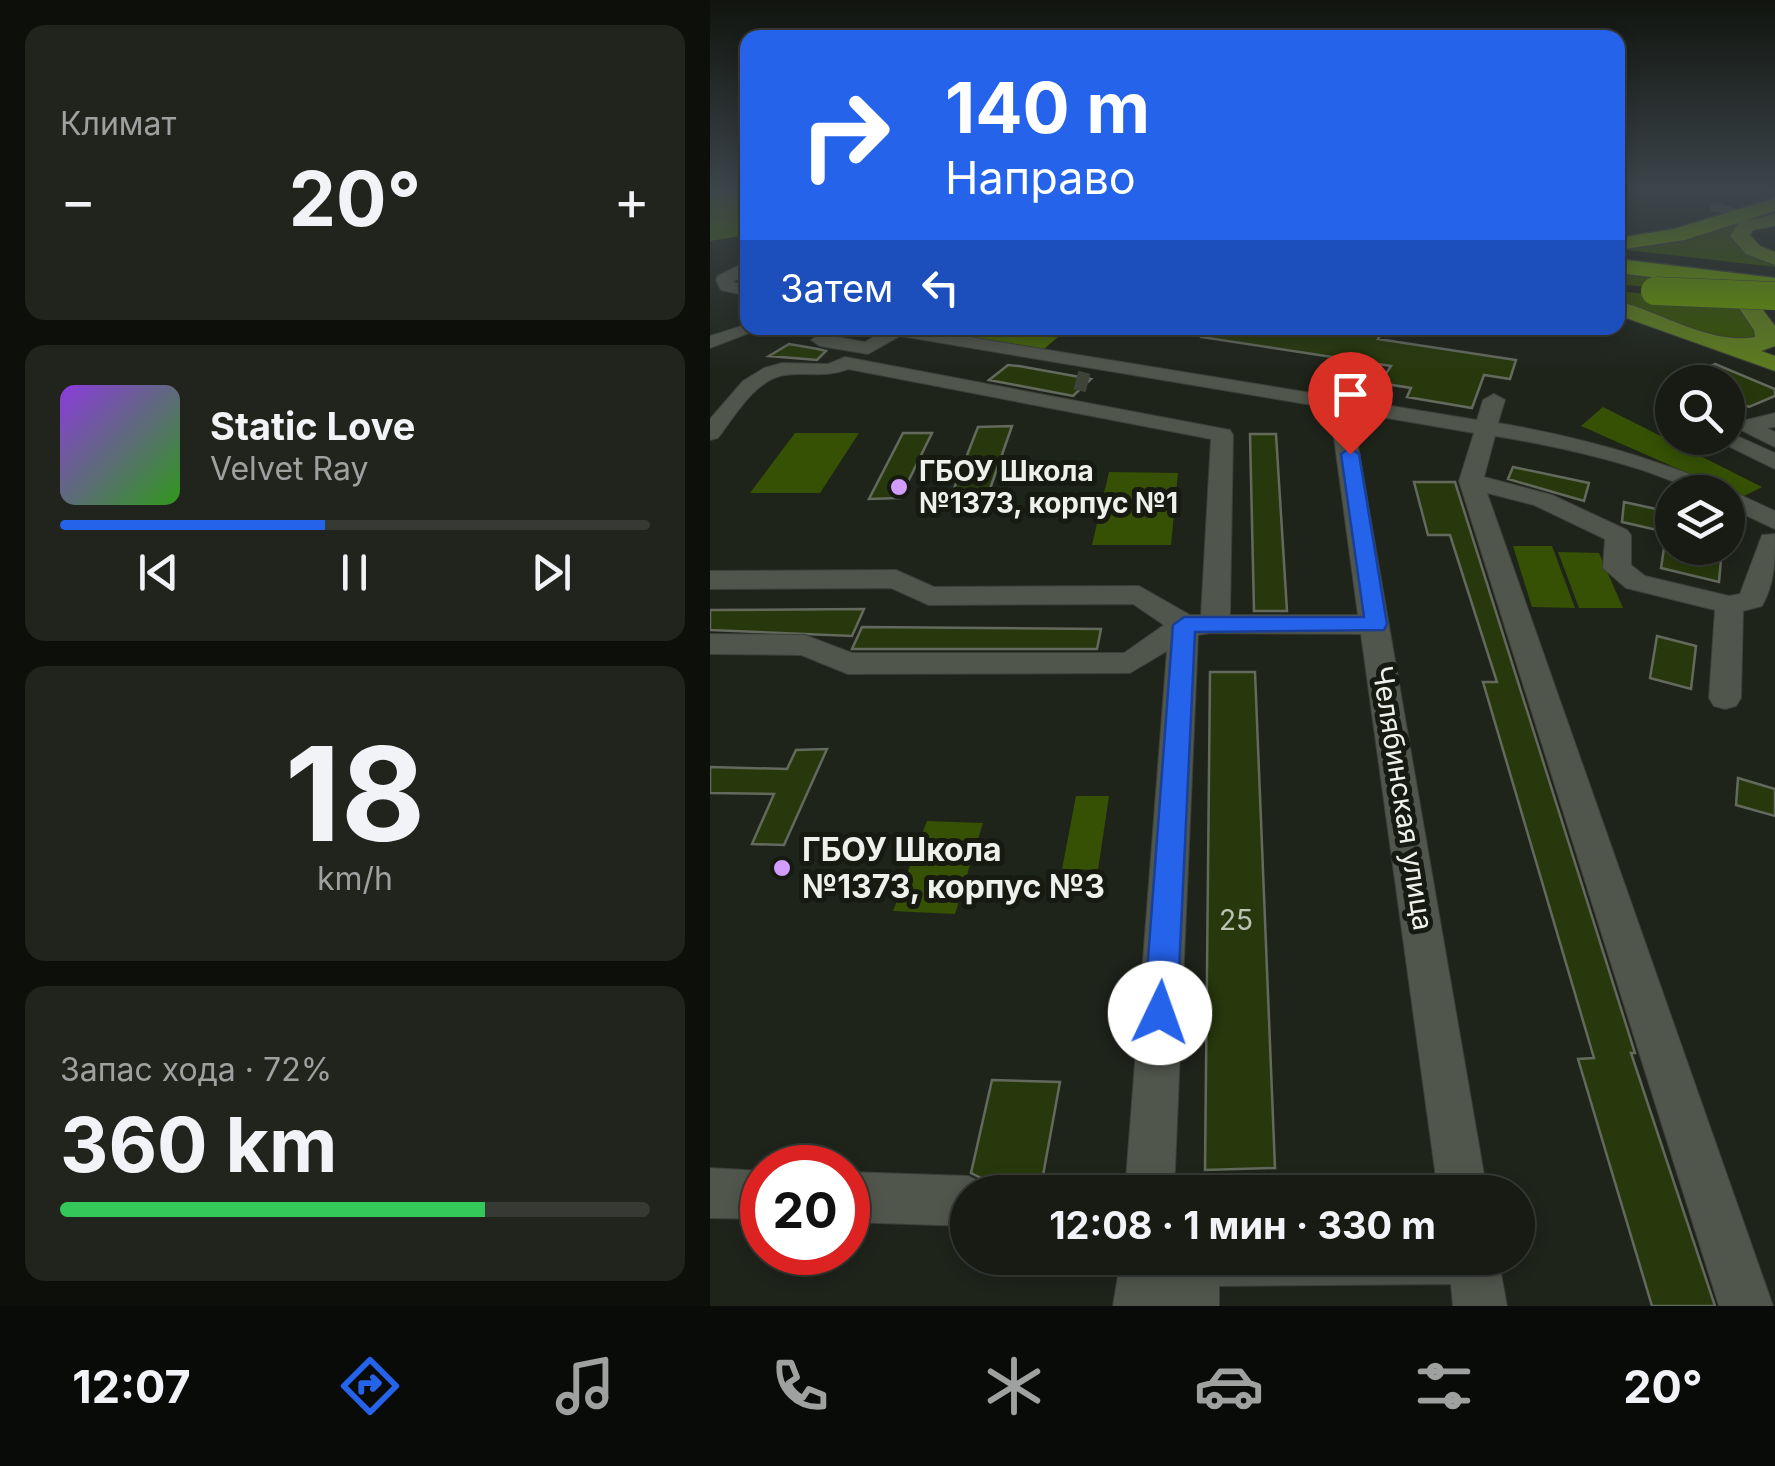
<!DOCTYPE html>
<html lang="ru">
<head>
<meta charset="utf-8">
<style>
  :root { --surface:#171b14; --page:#20241d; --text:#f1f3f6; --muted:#9ea1a0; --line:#363934; --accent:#2563eb }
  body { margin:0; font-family:Inter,sans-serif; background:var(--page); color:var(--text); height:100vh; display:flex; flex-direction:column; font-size:38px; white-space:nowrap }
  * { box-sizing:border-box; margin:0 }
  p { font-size:32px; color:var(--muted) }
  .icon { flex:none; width:55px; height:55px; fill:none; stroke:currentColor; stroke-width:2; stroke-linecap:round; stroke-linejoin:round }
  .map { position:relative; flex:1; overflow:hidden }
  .drawer { display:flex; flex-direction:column; gap:25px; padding:25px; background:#0d0f0b; width:710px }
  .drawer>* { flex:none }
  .hud { position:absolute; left:30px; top:30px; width:885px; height:305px; border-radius:20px; box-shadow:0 5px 15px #0003,0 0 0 2px var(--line); background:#2563eb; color:#fff; overflow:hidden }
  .tools { position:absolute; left:945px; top:365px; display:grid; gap:20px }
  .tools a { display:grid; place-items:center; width:90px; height:90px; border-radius:50%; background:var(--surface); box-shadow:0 5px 15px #0003,0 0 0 2px var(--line); font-size:50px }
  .speed { position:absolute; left:30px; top:1145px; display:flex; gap:20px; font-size:50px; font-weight:700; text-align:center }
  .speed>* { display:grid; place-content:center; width:130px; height:130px; border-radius:50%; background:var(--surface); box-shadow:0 5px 15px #0003,0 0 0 2px var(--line); line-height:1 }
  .speed .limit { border:15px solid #d22; background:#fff; color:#111 }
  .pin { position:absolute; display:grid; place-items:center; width:85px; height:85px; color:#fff; margin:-102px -42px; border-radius:50% 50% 50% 0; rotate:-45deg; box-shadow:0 0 10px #0007 }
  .pin .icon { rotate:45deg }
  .me { position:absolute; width:110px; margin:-55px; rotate:3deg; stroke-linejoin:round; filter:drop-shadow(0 0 8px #0008) }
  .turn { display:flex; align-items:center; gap:35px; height:210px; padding:0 40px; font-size:45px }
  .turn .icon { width:130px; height:130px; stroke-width:2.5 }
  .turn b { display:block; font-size:70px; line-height:85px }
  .then { display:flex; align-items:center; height:95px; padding:0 40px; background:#0003; gap:20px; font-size:38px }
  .big { font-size:75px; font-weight:700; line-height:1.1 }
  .drawer .tile { flex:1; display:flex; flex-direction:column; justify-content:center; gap:15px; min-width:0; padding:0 35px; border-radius:20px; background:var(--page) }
  .drawer .dial { align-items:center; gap:0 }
  .dial b { font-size:130px; line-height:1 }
  .song { display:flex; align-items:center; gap:30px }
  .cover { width:120px; height:120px; border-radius:15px; background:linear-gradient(135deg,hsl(270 70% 55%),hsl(110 70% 35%)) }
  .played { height:10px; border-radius:5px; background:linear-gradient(90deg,var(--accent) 45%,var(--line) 45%) }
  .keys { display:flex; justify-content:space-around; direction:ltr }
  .heat { display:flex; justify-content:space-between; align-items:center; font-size:55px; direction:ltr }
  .charge { height:15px; border-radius:8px; background:linear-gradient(90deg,#34c759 72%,var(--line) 0) }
  .trip { position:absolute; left:240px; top:1175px; width:585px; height:100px; border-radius:50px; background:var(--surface); box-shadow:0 5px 15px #0003,0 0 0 2px var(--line); font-weight:700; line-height:100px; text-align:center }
  .tabs { display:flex; height:160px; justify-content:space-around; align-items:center; background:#090b08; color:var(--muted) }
  .tabs .icon { width:70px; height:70px }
  .tabs .current { color:var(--accent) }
  .tabs b { font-size:45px; color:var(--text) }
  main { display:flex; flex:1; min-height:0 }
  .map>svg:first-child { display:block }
</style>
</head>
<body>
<main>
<section class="drawer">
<div class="tile"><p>Климат</p>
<div class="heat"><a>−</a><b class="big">20°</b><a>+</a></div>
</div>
<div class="tile">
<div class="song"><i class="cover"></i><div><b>Static Love</b><p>Velvet Ray</p></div></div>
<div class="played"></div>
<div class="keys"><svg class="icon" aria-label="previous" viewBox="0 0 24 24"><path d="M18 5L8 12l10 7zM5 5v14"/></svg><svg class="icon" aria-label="pause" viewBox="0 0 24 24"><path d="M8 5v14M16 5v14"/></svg><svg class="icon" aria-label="next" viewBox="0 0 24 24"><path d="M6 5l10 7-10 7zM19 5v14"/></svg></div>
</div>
<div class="tile dial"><b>18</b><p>km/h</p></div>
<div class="tile"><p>Запас хода · 72%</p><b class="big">360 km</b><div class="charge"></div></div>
</section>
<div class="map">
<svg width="1065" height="1306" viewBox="0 0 1065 1306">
  <rect width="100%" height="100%" fill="#1f241b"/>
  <path fill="#365104" d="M1065 209V218L1028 226 1065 262V267L908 249Z
    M908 272 1017 285 1052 338 1006 340 908 306V291L945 295 944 288 908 284Z
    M893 407 1052 487 1032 497 871 426Z
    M85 433H149L110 493H40Z
    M399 472 468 473 461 545H382Z
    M803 546H842L865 608 822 607Z
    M848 552 889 553 913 608H869Z
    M366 796H399L388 870 352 869Z
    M217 821 273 823 245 914 183 911Z"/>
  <path fill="#456508" d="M0 188H37V235L0 241Z
    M209 328H331L355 331 334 349Z"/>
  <path fill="#27390c" stroke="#64695e" stroke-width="2.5" d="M491 328H639L672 332 668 339 806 360 800 379 774 375 762 408 697 397 701 388 670 383 681 366 491 337Z
    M79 344 108 349 116 351 107 360 59 356Z
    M1005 364 1065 389V396L1039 407 1018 397V382H964Z
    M298 365 309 366 381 379 363 396 279 380Z
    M302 426 273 509H236L268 427Z
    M193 433H222L190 498 159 499Z
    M540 434H566L577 611H544Z
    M803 467 879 483 874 501 798 479Z
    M704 482H745L925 1053H921L1005 1306H942L868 1059 884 1058 773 682H787L740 535H718Z
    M914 502 960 512 956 532 912 522Z
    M954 548H1012L1009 582 951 568Z
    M154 609 142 636 0 630V610Z
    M152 627 391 629 387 649H142Z
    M947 636 986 646 981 689 940 678Z
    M500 672H545L565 1168 495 1170Z
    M117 749 74 845 42 844 64 794 0 793V767L77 769 86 750Z
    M1028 778 1065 789V816L1026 805Z
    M282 1080 350 1082 330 1192H283L277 1181 261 1173Z"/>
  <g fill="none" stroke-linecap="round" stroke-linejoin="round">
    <path stroke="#3e433a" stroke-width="19" stroke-dasharray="19 10" stroke-linecap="butt" d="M366 380 378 383"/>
    <g stroke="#3b3f38" stroke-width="2">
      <path id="minor" d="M1006 203 1036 212 1038 215 1031 219 1001 210V204Z
        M38 261V273L23 282 38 286V296L11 290 6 280 8 276Z
        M38 324V328H52L0 348V336Z
        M164 328H204L632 398 647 374 654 372 664 378 651 401 767 420 773 400 784 394 795 400 788 423C889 440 974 467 1065 511V529L1018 507V492C978 492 964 480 929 469 881 454 834 444 785 436L774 477 842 495 917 530 921 535V565L935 576 1019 596 1030 594 1052 535 1065 534C1065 560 1065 583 1052 606L1033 611 1031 698 1026 706 1015 709 1004 706 999 698 1005 610 916 588 893 568 895 539 824 505 777 493 1063 1306H1009L749 481 764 433 642 412 777 1192H728L651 634 500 633 488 635 464 1192H415L457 651 420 673 138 674 91 655 0 654V634L95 635 142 653H414L454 625 423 604 219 605 181 588 0 589V571L186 570 224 587 429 586 480 615H491L501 439 138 369C116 378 98 372 76 375 46 378 25 416 8 438L0 440V419L33 381 54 368 72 363 118 364 135 357 520 430 523 435 520 615H648L620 408 190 336 158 354 110 346 101 340 110 334 155 342 170 333Z
        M1065 413V427L1057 428 1065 432V447L1025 427 1028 422Z
        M1018 432 1065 453V469L1002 438H1018Z
        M0 1168 52 1171V1219L0 1218Z
        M138 1172 258 1176 275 1184 279 1192H258V1226L138 1222Z
        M411 1258H788L797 1306H743L741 1284 509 1286V1306H403Z"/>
    </g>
    <g stroke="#3b3f38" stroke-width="2">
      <path id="major" d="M1065 214V226L1043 230 1040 235 1050 246 1065 252V265L1036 254 1020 236 1029 222Z
        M1050 279 1061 285 1058 290 1040 293 1065 326V346L1051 351 1065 356V371L908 315V301C951 312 1000 345 1045 337L1044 330 1015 288 1018 283Z"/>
    </g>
    <g stroke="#3b3f38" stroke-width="3">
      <path id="highway" d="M1065 198V211L975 240 908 250V238L964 229Z
        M908 259 1065 278V292L908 273Z"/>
    </g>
    <use href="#minor" fill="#51564c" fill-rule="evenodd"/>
    <use href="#major" fill="#5e7c1e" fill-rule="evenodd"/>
    <use href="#highway" fill="#669600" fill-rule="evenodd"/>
    <g stroke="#3b3f38" stroke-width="29" stroke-linecap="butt">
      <path id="highway-bridge" d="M945 291 1065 296"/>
    </g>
    <use href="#highway-bridge" stroke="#669600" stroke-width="28"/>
  </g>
  <linearGradient id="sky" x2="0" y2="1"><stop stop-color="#11140f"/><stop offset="0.51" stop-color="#3c454a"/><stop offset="1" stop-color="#3c454a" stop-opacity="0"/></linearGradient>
  <rect width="1065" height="371" fill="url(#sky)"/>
  <path fill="#2563eb" stroke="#184099" stroke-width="2.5" d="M640 448 649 454 677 624 674 630 485 632 467 1013 462 1024 450 1028 439 1024 434 1013 463 625 474 617H654L631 454Z"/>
  <g fill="#d29dfd" stroke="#161a11" stroke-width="4">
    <circle cx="189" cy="487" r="10"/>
    <circle cx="72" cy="868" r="10"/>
  </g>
  <g text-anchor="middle" stroke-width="10" stroke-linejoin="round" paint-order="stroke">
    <g font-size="28" font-weight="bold" fill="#eef1eb" stroke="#161a11" text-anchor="start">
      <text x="209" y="481">ГБОУ Школа<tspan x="209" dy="32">№1373, корпус №1</tspan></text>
    </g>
    <g font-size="28" fill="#eef1eb" stroke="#161a11">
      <text transform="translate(693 798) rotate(81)" y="10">Челябинская улица</text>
    </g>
    <g font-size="28" fill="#bcc3b3">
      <text x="526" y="930">25</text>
    </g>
    <g font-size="32" font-weight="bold" fill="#eef1eb" stroke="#161a11" text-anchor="start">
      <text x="92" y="861">ГБОУ Школа<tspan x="92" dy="37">№1373, корпус №3</tspan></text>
    </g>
  </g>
</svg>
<div class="tools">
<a><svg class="icon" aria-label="search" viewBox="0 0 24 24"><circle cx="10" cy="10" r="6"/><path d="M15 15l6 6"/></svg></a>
<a><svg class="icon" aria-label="layers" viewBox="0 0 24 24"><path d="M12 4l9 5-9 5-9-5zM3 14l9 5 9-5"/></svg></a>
</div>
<div class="speed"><div class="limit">20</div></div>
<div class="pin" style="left:640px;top:454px;background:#d93025"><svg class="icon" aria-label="arrive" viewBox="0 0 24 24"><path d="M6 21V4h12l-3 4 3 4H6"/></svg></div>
<svg class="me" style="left:450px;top:1013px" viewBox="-20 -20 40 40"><circle r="19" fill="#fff"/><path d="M0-13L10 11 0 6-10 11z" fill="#2563eb"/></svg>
<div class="trip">12:08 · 1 мин · 330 m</div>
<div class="hud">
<div class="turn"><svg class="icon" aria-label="right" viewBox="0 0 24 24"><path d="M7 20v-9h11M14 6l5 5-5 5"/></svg><div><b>140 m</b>Направо</div></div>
<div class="then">Затем<svg class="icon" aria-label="left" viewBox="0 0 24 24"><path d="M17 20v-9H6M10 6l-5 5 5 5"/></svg></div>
</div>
</div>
</main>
<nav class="tabs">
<b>12:07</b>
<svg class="icon current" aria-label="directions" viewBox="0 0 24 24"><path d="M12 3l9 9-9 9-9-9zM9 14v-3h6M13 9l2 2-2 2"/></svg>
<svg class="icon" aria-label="music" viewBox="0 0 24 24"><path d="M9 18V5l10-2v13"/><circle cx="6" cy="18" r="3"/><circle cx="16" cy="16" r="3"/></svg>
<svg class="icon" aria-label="phone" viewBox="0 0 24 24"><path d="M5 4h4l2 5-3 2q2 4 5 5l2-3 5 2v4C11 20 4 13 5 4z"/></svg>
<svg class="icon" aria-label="climate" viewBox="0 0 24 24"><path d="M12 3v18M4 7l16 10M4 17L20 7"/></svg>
<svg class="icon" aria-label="car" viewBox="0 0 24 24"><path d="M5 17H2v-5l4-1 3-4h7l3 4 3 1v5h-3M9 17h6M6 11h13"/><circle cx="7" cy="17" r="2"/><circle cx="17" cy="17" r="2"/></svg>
<svg class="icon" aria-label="filters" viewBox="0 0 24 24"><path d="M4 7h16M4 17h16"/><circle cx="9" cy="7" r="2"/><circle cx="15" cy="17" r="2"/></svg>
<b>20°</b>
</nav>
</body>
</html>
